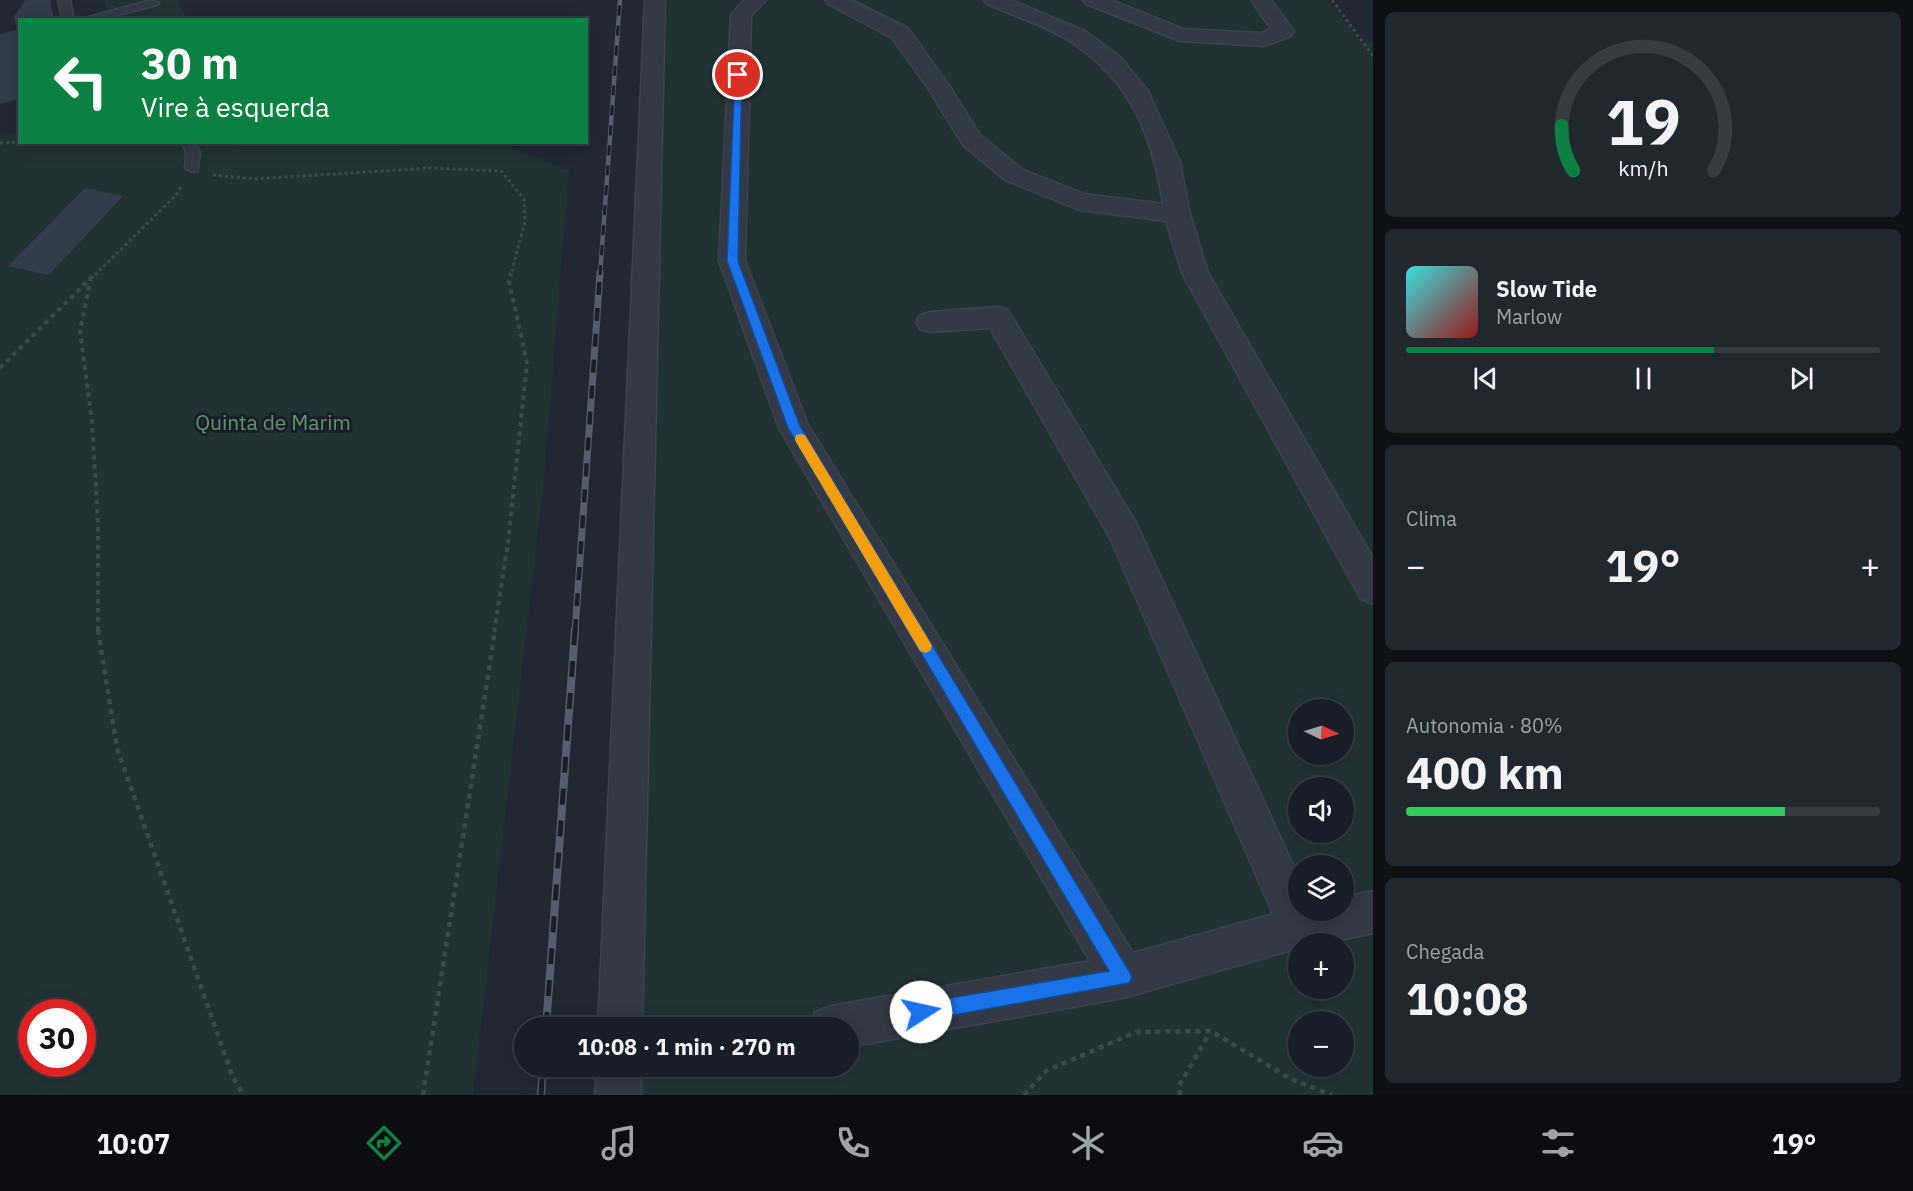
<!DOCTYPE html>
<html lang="pt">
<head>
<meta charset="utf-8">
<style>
  :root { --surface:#181e27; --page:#21272f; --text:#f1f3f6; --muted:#9fa2a7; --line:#363c44; --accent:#0b8043 }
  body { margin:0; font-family:"IBM Plex Sans",sans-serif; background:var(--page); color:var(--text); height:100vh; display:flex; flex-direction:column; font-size:22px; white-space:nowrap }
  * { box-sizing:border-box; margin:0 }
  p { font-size:20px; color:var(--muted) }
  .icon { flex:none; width:33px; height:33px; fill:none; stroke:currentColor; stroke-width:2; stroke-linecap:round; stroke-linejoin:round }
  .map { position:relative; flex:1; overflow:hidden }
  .side { display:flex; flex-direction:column; gap:12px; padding:12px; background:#0d1015; width:540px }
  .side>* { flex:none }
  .guide { position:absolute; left:18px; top:18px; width:570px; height:126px; border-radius:0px; box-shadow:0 3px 15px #0003,0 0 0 2px var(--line); background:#0b8043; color:#fff; overflow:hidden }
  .needle { width:39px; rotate:94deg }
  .controls { position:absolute; left:1288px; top:699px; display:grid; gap:12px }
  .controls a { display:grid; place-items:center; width:66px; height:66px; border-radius:50%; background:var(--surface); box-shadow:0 3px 15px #0003,0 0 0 2px var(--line); font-size:30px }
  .speed { position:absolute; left:18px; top:999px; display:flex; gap:12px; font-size:30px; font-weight:700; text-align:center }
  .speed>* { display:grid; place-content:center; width:78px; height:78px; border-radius:50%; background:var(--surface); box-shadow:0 3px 15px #0003,0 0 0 2px var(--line); line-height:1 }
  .speed .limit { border:9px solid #d22; background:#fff; color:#111 }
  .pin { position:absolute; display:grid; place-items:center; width:51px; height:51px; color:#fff; margin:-26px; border:3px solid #fff; border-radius:50%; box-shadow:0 2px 6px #0007 }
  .me { position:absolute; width:66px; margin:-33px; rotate:80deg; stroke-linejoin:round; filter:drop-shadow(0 0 4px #0008) }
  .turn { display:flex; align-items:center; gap:21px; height:126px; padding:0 24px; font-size:27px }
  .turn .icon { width:78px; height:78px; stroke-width:2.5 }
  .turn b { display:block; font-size:42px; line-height:51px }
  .big { font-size:45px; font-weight:700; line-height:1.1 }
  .side .card { flex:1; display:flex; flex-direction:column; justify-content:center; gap:9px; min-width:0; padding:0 21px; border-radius:9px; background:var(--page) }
  .side .dial { align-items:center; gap:0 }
  .dial svg { height:156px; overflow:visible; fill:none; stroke:var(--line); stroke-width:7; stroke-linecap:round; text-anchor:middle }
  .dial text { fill:var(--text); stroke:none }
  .song { display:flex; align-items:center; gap:18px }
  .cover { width:72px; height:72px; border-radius:9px; background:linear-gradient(135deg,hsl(180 70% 55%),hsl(0 70% 35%)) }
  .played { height:6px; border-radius:3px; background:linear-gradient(90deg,var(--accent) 65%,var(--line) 65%) }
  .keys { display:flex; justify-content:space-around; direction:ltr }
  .heat { display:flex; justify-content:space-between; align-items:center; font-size:33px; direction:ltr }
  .charge { height:9px; border-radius:4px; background:linear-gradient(90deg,#34c759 80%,var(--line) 0) }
  .trip { position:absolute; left:514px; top:1017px; width:345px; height:60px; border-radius:30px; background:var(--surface); box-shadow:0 3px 15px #0003,0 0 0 2px var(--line); font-weight:700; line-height:60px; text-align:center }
  .menu { display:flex; height:96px; justify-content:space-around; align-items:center; background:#0a0c10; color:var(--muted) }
  .menu .icon { width:42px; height:42px }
  .menu .active { color:var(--accent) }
  .menu b { font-size:27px; color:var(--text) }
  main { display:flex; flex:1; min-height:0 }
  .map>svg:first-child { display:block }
</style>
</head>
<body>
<main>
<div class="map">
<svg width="1373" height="1095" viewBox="0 0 1373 1095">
  <rect width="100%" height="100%" fill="#202834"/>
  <path fill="#213235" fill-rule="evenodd" d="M104 0H178L186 19H110Z
    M663 0H1328L1359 39 1373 43V1095H607L608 1067 849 1066V1028L610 1027ZM1299 710H1344V754H1299ZM1299 788H1344V832H1299ZM1299 866H1344V910H1299ZM1299 944H1344V988H1299ZM1299 1022H1344V1066H1299Z
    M19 134 20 142H235L237 147 513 148 569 171 543 487 473 1095H0V135ZM32 1012H82V1064H32Z"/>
  <path fill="#323c4b" d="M25 0H50L54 19 20 20V99L0 104V34L17 30 14 17Z
    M85 188 123 196 49 275 8 266Z"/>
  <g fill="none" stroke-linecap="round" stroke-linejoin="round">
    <g stroke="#3c434e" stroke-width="3">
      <path id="lane" d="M58 0H70L74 20H62Z
        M151 0 159 3 157 5 99 20H78Z
        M183 142H196L200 154 197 171 192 172 185 168 186 154Z"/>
    </g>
    <g stroke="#3c434e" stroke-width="3">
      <path id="street" d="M645 0H665L642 1028H598Z
        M744 0H766L751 16 745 261 808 425 1133 953 1273 914 1110 538 990 328 930 332 920 329 916 322 920 315 930 312 998 307 1008 310 1136 523 1299 878V910H1344V897L1373 891V933L1321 944H1299V948L1123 998 849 1047V1028H809L815 1012 831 1006 1090 961 779 428 719 261 731 15Z
        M825 0H851L908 28 950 87 980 135 1023 170 1084 194 1163 204C1152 135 1131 81 1071 42 1047 26 1013 16 987 4L984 0H1011L1085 31 1120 57 1148 91 1180 162 1190 214 1208 273 1373 558V604L1361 599 1182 273 1166 221 1080 210 1005 180 963 145 928 88 892 38 828 4Z
        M1083 0H1111L1183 29 1261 33 1271 29 1251 0H1271L1294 31 1291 36 1264 46 1180 41 1086 4Z
        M597 1066H641V1095H595Z"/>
    </g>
    <path stroke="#3a4b4e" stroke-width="3" stroke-dasharray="3 3" stroke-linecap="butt" d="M1332 0 1373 56
      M0 143 20 142
      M213 175 253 179 431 168 501 171 524 199 525 221 511 275
      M95 275 176 195 181 187"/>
    <path stroke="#3a4b4e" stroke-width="4" stroke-dasharray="4.5 4.5" stroke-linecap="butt" d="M91 277 80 331 92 422 98 522V632
      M0 368 96 273
      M494 632 508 543 527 363 509 281 511 273"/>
    <path stroke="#3a4b4e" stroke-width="4.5" stroke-dasharray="5 5" stroke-linecap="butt" d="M98 630 117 748 233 1078 244 1095
      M423 1095 495 630
      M1024 1095 1046 1071 1136 1032 1211 1031 1291 1079 1332 1095
      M1180 1095 1179 1086 1210 1032"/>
    <use href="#lane" fill="#333a45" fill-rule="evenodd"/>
    <use href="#street" fill="#333a45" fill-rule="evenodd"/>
    <g stroke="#555e6c" stroke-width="4.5">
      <path id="rail-far2" d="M600 275 620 0"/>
    </g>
    <g stroke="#555e6c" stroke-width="7">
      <path id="rail-far1" d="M575 632 600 273"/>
    </g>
    <g stroke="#555e6c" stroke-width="8">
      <path id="rail" d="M546 1028 575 630
        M541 1095 543 1066"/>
    </g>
    <use href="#rail-far2" stroke="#191f29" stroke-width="3" stroke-dasharray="10" stroke-linecap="butt"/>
    <use href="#rail-far1" stroke="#191f29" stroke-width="4.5" stroke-dasharray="13" stroke-linecap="butt"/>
    <use href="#rail" stroke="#191f29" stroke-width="5" stroke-dasharray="16" stroke-linecap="butt"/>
  </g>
  <path fill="#1a73e8" stroke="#114b97" stroke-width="1.5" d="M735 73 742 75 738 261 800 426 1129 971 1132 977 1129 983 921 1021 914 1018 912 1012 914 1006 921 1003 1109 971 788 428 727 261Z"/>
  <path fill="#f59e0b" d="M801 434 805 435 930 642 932 646 930 651 925 653 920 651 796 442 795 439 796 435Z"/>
  <g text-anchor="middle" stroke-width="6" stroke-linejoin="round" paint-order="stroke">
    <g font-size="21" fill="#669071" stroke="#191f29">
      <text x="273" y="430">Quinta de Marim</text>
    </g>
  </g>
</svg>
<div class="controls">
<a><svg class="needle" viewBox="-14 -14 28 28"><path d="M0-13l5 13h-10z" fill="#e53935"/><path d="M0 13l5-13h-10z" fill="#9fa2a7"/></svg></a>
<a><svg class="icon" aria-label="sound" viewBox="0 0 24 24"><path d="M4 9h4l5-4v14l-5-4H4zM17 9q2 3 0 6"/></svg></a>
<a><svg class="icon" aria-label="layers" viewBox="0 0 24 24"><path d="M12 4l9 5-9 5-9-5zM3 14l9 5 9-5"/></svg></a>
<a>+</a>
<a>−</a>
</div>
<div class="speed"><div class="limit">30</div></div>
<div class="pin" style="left:738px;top:75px;background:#d93025"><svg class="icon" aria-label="arrive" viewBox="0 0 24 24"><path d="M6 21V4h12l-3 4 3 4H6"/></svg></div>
<svg class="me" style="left:921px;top:1012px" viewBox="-20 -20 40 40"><circle r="19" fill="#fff"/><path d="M0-13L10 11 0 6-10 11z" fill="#1a73e8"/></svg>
<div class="trip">10:08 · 1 min · 270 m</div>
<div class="guide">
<div class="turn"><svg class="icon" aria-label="left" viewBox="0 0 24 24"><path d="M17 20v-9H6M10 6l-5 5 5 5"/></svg><div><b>30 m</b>Vire à esquerda</div></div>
</div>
</div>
<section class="side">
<div class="card dial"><svg viewBox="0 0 100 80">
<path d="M14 69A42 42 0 1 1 86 69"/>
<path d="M14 69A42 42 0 0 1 8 46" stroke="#0b8043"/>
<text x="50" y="56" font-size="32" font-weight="700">19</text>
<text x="50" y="72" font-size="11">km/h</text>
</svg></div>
<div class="card">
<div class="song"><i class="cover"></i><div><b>Slow Tide</b><p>Marlow</p></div></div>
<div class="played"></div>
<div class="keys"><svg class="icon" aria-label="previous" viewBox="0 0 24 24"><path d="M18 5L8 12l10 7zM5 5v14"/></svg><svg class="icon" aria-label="pause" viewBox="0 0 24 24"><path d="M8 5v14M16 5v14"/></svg><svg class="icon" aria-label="next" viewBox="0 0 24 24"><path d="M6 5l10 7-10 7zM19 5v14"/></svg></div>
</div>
<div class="card"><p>Clima</p>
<div class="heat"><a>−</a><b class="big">19°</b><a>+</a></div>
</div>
<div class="card"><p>Autonomia · 80%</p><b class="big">400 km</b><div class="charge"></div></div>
<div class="card"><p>Chegada</p><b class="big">10:08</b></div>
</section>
</main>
<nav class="menu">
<b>10:07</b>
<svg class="icon active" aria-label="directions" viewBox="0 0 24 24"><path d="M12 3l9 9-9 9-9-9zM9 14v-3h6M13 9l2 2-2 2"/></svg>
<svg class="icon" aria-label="music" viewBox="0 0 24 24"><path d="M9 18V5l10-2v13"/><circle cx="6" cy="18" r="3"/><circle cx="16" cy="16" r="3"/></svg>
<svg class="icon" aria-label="phone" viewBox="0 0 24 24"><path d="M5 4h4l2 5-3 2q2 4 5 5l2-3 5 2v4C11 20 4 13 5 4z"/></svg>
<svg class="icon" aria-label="climate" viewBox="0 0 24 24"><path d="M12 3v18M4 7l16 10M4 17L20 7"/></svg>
<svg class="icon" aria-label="car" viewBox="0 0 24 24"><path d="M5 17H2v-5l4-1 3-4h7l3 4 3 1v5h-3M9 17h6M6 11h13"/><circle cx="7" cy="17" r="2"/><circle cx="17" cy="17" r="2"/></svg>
<svg class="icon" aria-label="filters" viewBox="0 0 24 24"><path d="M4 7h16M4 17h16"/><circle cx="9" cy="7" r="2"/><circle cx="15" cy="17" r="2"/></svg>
<b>19°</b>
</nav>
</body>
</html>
